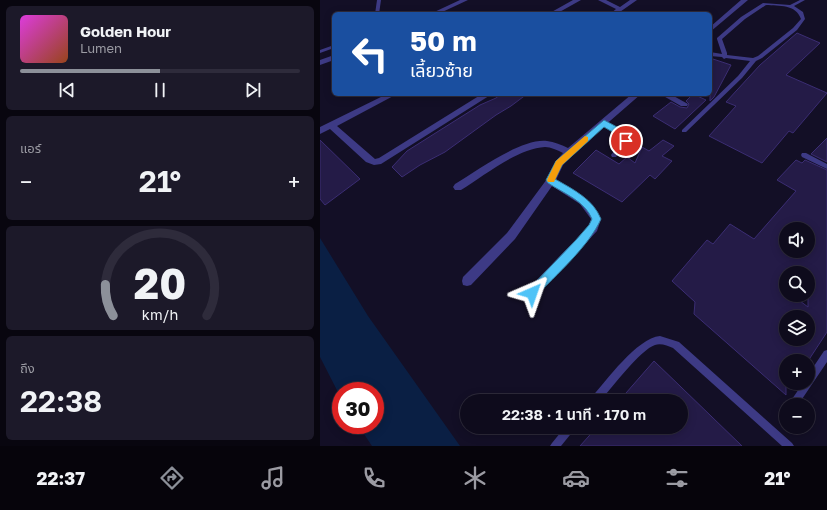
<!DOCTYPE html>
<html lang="th">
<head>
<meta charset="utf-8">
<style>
  :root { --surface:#0e0b1c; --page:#1c1929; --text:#f1f3f6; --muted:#9b9ba3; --line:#2e2b3b; --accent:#8c9099 }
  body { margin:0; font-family:"Golos Text","Noto Sans Thai",sans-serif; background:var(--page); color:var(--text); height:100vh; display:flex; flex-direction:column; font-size:15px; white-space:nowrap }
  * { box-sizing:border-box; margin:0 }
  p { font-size:13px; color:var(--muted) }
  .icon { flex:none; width:22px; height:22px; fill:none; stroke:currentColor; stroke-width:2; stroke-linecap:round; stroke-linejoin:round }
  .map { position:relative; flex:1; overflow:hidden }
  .sheet { display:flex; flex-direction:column; gap:6px; padding:6px; background:#08060f; width:320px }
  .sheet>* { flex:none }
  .banner { position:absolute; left:12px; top:12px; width:380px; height:84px; border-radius:6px; box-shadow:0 2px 10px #0003,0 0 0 1px var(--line); background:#1a4fa0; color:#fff; overflow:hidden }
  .buttons { position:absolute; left:459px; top:222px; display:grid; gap:8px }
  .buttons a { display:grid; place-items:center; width:36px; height:36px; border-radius:50%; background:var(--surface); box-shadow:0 2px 10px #0003,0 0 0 1px var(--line); font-size:20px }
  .speed { position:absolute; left:12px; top:382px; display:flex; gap:8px; font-size:20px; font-weight:700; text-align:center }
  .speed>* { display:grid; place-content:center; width:52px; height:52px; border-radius:50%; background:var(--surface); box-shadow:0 2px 10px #0003,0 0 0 1px var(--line); line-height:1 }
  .speed .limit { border:6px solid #d22; background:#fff; color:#111 }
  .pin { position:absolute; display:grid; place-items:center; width:34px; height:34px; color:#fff; margin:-17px; border:2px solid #fff; border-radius:50%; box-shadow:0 1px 4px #0007 }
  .me { position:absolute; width:44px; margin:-22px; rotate:43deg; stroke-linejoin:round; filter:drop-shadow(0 0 3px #0008) }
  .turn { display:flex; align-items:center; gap:14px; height:84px; padding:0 12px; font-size:18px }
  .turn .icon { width:52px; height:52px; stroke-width:2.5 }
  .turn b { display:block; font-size:28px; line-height:34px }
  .big { font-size:30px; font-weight:600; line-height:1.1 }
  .sheet .tile { flex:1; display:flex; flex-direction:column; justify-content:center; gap:6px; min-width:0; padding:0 14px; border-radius:6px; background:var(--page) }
  .sheet .dial { align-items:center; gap:0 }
  .dial svg { height:104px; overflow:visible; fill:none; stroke:var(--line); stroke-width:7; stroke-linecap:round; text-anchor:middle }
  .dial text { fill:var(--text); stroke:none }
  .song { display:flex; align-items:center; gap:12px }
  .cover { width:48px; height:48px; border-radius:6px; background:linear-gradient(135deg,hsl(300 70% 55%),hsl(20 70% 35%)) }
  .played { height:4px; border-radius:2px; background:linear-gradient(90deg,var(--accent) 50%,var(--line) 50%) }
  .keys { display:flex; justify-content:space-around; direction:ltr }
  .heat { display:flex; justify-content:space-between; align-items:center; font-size:22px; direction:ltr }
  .trip { position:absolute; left:140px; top:394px; width:228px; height:40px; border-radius:20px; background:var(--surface); box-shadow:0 2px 10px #0003,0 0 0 1px var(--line); font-weight:600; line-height:40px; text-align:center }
  .tabs { display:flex; height:64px; justify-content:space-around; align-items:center; background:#06040b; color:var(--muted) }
  .tabs .icon { width:28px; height:28px }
  .tabs .on { color:var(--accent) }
  .tabs b { font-size:18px; color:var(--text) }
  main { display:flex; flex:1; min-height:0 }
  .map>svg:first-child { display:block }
</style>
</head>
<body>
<main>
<section class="sheet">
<div class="tile">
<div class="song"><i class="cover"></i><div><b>Golden Hour</b><p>Lumen</p></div></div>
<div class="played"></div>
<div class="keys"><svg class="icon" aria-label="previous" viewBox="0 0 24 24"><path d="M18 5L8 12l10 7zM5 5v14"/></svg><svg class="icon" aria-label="pause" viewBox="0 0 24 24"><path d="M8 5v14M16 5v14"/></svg><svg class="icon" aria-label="next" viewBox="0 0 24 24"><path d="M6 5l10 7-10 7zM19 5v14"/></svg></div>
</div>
<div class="tile"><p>แอร์</p>
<div class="heat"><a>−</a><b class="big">21°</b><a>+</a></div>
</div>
<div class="tile dial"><svg viewBox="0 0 100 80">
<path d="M14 69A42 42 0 1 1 86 69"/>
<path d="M14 69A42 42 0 0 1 8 45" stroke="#8c9099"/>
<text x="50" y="56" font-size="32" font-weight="700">20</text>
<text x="50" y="72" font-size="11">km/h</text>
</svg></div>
<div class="tile"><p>ถึง</p><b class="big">22:38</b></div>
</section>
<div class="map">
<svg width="507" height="446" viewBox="0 0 507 446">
  <rect width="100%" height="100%" fill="#130f26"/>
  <path fill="#0a1f44" d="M0 238 48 316 140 446H52L38 425H55V391H21V398L0 357Z"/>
  <path fill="#241b47" stroke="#3b2d73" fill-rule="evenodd" d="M477 33 500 43 466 75 507 93 473 133 469 131 442 163 389 136 416 106 406 102 440 65Z
    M390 58 411 65 394 97 390 101Z
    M181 94H207L191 106 176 115 125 152 100 165 82 177 72 167 87 151 160 105 176 98Z
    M373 94 386 100 355 129 333 116 351 102 360 107 367 108 369 104 366 101Z
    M507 138V162L491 154Z
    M0 140 40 179 5 205 0 199Z
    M343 140 354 146 342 156 352 161 335 179 330 175 302 202 253 173 276 150 299 164 307 157 315 163 322 147 329 151Z
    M476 160 482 163 485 160 507 170V332L488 361H466V395L374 314 375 302 352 281 387 240 393 244 410 224 434 239 476 191 457 180ZM466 229H488V251H466ZM466 273H488V307L472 295H466ZM466 317H488V339H466Z
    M334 361 361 387 422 446H260L277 427H361V401H299Z"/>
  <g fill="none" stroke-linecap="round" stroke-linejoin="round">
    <path fill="#3d3a85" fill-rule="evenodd" d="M57 0H61L59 14H55Z
      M480 0H485L474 6 483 12 485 19 477 30 442 58 436 61 422 78 366 132H362V130L418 76 430 61 406 58 404 59 402 57 390 56V52L402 54 397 39V38L421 17 443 3 470 5ZM446 5C459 6 476 4 481 19L473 28 438 56 433 58 407 55V53L402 39 425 19Z
      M14 45V48L0 53V50Z
      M283 121 307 134 310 138 308 143 296 157H292L291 155 304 138 281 124 280 123Z
      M482 153H486L507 164V169L482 157 481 155Z
      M340 336 359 342 472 443 474 446H462L353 348C348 346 341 343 335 345 321 349 291 389 280 401H269L271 398C286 381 317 338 340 336Z
      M507 350V362L478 405H468L483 383H488V375L504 351Z
      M245 427H256L254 430 241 446H230L232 443Z"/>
    <path fill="#3d3a85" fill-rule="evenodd" d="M140 0H148L118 14H110Z
      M253 0H261L236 14H228Z
      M278 0H286L300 7 310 0H317L297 14H290L296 9Z
      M421 0H428L390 32V27Z
      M14 55V60L0 65V60Z
      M67 94H77L17 126 55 159 59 158 162 94H172L61 164 54 165 46 162 10 129 0 134V127Z
      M312 94H321L252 154 243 165 236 180C255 190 271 199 281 219L277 231 216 297 212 298 208 297 206 293 208 289 269 226 271 219 260 204 232 186 195 239 151 285 147 286 143 285 142 281 143 277 187 233 227 179 236 161 243 153C237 150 231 147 225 147 198 148 164 176 141 190H135L133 187 135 184C157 171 201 138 227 141 234 142 242 145 248 148Z
      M340 94H350L368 104 367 106H361Z"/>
  </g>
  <path fill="#4fc3f7" stroke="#337fa1" d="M284 120 308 133 310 141 309 143H303L301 137 284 127 242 165 235 179C254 190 273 199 281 219 269 246 236 275 215 297L212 298 208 297 206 293 208 290 256 240 269 225 272 219C265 201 243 193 228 183L226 180 236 161Z"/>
  <path fill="#f59e0b" d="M265 136 268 137V141L242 165 234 182H228L227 180 236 161Z"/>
</svg>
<div class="buttons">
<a><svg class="icon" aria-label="sound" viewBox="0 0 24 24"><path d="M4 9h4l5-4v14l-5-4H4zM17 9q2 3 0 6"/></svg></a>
<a><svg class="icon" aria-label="search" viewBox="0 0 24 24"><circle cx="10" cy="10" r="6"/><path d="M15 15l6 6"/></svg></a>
<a><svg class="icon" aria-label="layers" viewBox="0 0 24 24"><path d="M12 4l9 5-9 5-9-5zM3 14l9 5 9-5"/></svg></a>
<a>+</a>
<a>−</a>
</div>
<div class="speed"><div class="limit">30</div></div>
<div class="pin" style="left:306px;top:141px;background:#d93025"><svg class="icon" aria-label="arrive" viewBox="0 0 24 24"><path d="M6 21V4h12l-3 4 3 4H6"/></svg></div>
<svg class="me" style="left:212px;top:293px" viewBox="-20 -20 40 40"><path d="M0-17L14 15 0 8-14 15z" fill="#4fc3f7" stroke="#fff" stroke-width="4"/></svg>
<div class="trip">22:38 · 1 นาที · 170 m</div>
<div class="banner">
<div class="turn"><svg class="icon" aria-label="left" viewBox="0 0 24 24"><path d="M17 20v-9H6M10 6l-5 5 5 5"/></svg><div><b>50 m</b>เลี้ยวซ้าย</div></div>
</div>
</div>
</main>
<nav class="tabs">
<b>22:37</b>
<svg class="icon on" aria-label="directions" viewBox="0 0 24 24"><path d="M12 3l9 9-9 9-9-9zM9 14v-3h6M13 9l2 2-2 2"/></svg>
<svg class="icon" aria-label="music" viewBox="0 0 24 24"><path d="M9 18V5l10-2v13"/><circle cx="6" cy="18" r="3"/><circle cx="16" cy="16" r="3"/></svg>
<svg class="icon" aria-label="phone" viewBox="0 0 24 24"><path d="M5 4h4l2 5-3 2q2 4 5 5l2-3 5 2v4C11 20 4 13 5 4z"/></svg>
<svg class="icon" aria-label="climate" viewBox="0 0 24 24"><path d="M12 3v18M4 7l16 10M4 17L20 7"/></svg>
<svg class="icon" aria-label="car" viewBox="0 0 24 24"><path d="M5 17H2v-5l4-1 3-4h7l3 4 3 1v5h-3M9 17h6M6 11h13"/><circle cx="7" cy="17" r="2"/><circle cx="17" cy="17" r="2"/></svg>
<svg class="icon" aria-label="filters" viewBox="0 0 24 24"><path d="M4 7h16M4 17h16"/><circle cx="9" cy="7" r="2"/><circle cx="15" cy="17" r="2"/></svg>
<b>21°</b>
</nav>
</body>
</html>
